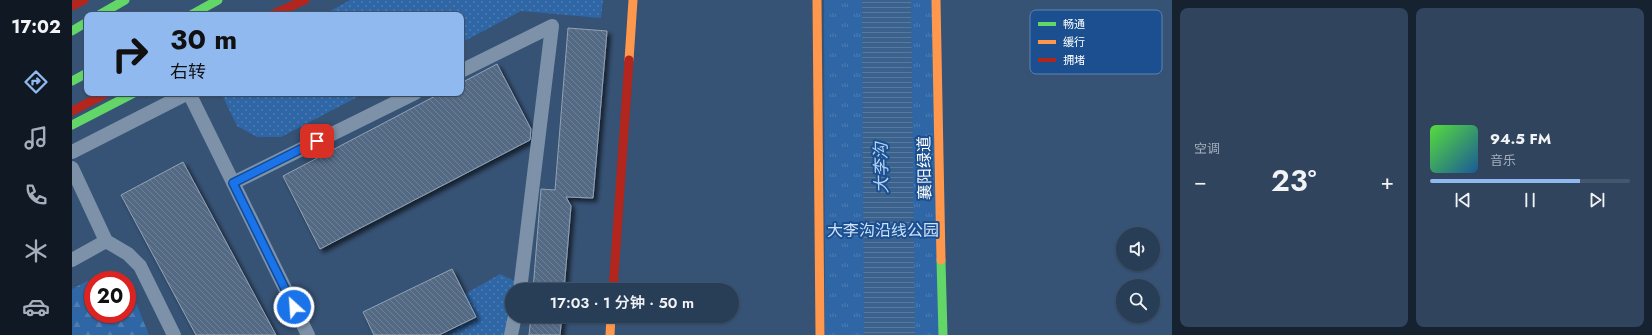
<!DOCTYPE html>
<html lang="zh">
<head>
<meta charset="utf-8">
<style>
  :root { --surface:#283e57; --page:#30455d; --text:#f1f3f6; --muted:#a5aeba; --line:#44576d; --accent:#90b9f0 }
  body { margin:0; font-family:Jost,"Noto Sans SC",sans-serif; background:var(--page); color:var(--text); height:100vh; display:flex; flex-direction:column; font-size:15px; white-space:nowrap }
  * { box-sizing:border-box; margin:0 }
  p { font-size:13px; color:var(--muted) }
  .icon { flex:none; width:22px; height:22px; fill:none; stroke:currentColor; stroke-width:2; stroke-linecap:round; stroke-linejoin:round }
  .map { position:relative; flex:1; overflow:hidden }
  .side { display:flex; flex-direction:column; gap:8px; padding:8px; background:#162230; width:480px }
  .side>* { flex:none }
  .hud { position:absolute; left:12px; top:12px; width:380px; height:84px; border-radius:8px; box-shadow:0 1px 3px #0004,0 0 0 1px var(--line); background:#90b9f0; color:#111; overflow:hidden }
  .fabs { position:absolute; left:1044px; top:227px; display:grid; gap:8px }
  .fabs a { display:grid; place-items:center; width:44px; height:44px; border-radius:50%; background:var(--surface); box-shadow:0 1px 3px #0004,0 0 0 1px var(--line); font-size:20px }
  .speed { position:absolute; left:12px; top:271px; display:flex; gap:8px; font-size:20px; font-weight:700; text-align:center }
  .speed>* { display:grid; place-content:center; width:52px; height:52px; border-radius:50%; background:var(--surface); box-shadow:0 1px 3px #0004,0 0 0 1px var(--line); line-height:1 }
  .speed .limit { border:6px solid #d22; background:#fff; color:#111 }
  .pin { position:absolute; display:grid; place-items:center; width:34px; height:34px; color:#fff; margin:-17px; border-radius:8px; box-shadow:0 2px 6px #0006 }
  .me { position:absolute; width:44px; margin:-22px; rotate:334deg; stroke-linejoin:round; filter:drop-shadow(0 0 3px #0008) }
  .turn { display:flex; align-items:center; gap:14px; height:84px; padding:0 20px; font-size:18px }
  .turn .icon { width:52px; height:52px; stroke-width:2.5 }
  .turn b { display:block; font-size:28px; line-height:34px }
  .big { font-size:30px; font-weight:600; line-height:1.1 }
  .side .tile { flex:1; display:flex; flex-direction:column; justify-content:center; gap:6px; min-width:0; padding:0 14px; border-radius:8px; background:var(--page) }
  .song { display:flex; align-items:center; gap:12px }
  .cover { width:48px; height:48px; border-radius:6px; background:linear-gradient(135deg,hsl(110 70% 55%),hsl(210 70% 35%)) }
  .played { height:4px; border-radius:2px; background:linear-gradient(90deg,var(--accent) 75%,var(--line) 75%) }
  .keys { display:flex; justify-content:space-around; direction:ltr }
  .heat { display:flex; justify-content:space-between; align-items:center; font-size:22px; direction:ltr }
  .side .tiles { flex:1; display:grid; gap:8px; grid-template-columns:repeat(2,1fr) }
  .trip { position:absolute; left:433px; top:283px; width:234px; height:40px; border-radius:20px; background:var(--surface); box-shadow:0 1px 3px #0004,0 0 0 1px var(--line); font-weight:600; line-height:40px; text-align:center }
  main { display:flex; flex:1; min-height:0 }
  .tab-bar { display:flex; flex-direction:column; width:72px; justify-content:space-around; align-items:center; background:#101923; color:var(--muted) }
  .tab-bar .icon { width:28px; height:28px }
  .tab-bar .active { color:var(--accent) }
  .tab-bar b { font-size:18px; color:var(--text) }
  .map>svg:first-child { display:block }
</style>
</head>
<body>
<main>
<nav class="tab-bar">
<b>17:02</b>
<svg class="icon active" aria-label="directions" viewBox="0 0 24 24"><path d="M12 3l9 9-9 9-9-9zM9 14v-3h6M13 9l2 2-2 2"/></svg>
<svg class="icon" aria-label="music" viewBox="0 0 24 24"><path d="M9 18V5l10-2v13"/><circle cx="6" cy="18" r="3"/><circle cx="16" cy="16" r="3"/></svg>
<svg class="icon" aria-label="phone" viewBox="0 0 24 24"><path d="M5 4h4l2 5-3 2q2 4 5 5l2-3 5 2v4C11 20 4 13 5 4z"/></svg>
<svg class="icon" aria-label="climate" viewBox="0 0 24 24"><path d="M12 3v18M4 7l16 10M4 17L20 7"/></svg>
<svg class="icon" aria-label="car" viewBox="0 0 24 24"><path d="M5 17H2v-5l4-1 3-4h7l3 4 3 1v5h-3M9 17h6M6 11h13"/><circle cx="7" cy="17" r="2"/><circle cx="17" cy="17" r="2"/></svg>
</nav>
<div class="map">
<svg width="1100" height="335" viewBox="0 0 1100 335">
  <defs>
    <pattern id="grass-dots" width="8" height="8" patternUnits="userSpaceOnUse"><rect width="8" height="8" fill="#2f66a5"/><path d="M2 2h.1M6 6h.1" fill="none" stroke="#4e7db2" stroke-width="1.8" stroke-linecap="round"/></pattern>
    <pattern id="forest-firs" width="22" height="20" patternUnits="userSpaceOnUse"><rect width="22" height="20" fill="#2f66a5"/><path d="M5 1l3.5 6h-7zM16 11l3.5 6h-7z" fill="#4e7db2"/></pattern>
    <pattern id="park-tufts" width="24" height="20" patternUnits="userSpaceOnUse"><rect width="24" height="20" fill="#2f66a5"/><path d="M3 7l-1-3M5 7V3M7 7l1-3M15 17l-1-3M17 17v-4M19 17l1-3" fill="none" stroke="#4e7db2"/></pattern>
    <pattern id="water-rules" width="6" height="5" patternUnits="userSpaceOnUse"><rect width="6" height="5" fill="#3b618d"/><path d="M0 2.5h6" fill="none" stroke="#58799e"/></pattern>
    <pattern id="building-back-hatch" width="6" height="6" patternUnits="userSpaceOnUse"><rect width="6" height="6" fill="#526984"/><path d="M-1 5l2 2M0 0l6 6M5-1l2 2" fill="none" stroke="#6c8096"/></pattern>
    <filter id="shadow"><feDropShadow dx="3.5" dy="3.5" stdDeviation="2" flood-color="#0009"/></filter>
  </defs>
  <rect width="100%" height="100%" fill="#365274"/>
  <path fill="url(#grass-dots)" d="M278 0H531L529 18 449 11 389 43V15H251Z
    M149 93H293L209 137H185L165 126Z
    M428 274 449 284 448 290H440L439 335H321Z"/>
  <path fill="url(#forest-firs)" d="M43 275 47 280H21V314H55V291L65 305 77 335H0V289L15 281Z"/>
  <path fill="url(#park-tufts)" d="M752 0H864L871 335H753Z"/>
  <path fill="url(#water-rules)" d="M790 0H839L843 335H792Z"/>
  <path fill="url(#building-back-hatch)" stroke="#92a2b6" filter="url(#shadow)" d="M496 28 535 31 521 198 494 197 499 206 492 290H461L469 189 483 190Z
    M425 64 459 129 458 140 248 249 211 176 369 93H389V83Z
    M111 162 204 335H124L49 195Z
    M380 269 404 317 367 335H302L291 312Z
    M459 316H490L488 335H457Z"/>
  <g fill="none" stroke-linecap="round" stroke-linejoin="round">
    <path stroke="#7d92a8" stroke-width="14" d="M389 71 480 26 448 290
      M117 93 236 335
      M0 152 116 93
      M0 168 34 241 0 260
      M161 183 343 93
      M34 241 56 254 68 266 102 335
      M439 335 443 316"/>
    <path stroke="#63d668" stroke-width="9" d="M27 15 53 0
      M119 15 146 0
      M0 31 15 22
      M0 81 15 73
      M0 125 62 93
      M869 260 871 335"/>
    <path stroke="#ff974d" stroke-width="9" d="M745 0 748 335
      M864 0 869 260
      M557 60 561 0
      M538 335 539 316"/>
    <path stroke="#b3261e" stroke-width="9" d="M0 6 12 0
      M199 15 233 0
      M0 111 35 93
      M541 290 557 60"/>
  </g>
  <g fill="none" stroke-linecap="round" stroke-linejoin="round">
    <g stroke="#114b97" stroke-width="10">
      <path id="route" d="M222 307 161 183 245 141"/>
    </g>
    <use href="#route" stroke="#1a73e8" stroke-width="7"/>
  </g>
  <g text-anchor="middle" stroke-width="4" stroke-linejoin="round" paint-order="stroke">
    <g font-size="16" fill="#fff" stroke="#1b4f8f">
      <text transform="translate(852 168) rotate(-91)" y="6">襄阳绿道</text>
    </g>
    <g font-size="16" fill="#cfe3fa" stroke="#1b4f8f">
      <text x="811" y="236">大李沟沿线公园</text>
    </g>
    <g font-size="17" font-style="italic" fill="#b5d3f5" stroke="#1b4f8f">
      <text transform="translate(809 168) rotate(-91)" y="6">大李沟</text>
    </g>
  </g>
  <rect x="958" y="10" width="132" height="64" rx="6" fill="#1b4f8f" stroke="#5f84b1" stroke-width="1"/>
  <rect x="966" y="22" width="18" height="4" fill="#63d668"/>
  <rect x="966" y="40" width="18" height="4" fill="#ff974d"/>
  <rect x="966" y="58" width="18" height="4" fill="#b3261e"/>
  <g font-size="11" fill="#fff">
    <text x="991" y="28">畅通</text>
    <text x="991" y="46">缓行</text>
    <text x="991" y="64">拥堵</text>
  </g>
</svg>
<div class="fabs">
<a><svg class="icon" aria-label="sound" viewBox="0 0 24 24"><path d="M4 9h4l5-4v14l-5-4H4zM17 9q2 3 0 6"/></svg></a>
<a><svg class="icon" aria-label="search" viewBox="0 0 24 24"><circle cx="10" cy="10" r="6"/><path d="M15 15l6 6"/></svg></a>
</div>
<div class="speed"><div class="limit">20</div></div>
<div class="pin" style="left:245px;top:141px;background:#d93025"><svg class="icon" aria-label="arrive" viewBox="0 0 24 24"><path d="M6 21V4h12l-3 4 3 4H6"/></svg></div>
<svg class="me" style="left:222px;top:307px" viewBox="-20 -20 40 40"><circle r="17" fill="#1a73e8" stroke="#fff" stroke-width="3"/><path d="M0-11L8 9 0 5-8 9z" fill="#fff"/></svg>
<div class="trip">17:03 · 1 分钟 · 50 m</div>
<div class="hud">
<div class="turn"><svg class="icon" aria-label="right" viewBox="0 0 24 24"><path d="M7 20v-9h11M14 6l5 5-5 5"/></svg><div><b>30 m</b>右转</div></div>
</div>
</div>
<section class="side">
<div class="tiles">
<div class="tile"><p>空调</p>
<div class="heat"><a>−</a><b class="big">23°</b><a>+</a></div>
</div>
<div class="tile">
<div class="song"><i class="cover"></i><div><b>94.5 FM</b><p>音乐</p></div></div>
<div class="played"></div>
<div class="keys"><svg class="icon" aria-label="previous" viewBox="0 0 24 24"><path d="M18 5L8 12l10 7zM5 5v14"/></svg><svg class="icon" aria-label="pause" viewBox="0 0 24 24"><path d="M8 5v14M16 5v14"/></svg><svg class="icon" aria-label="next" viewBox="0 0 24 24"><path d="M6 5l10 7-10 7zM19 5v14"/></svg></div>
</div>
</div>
</section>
</main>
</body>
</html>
